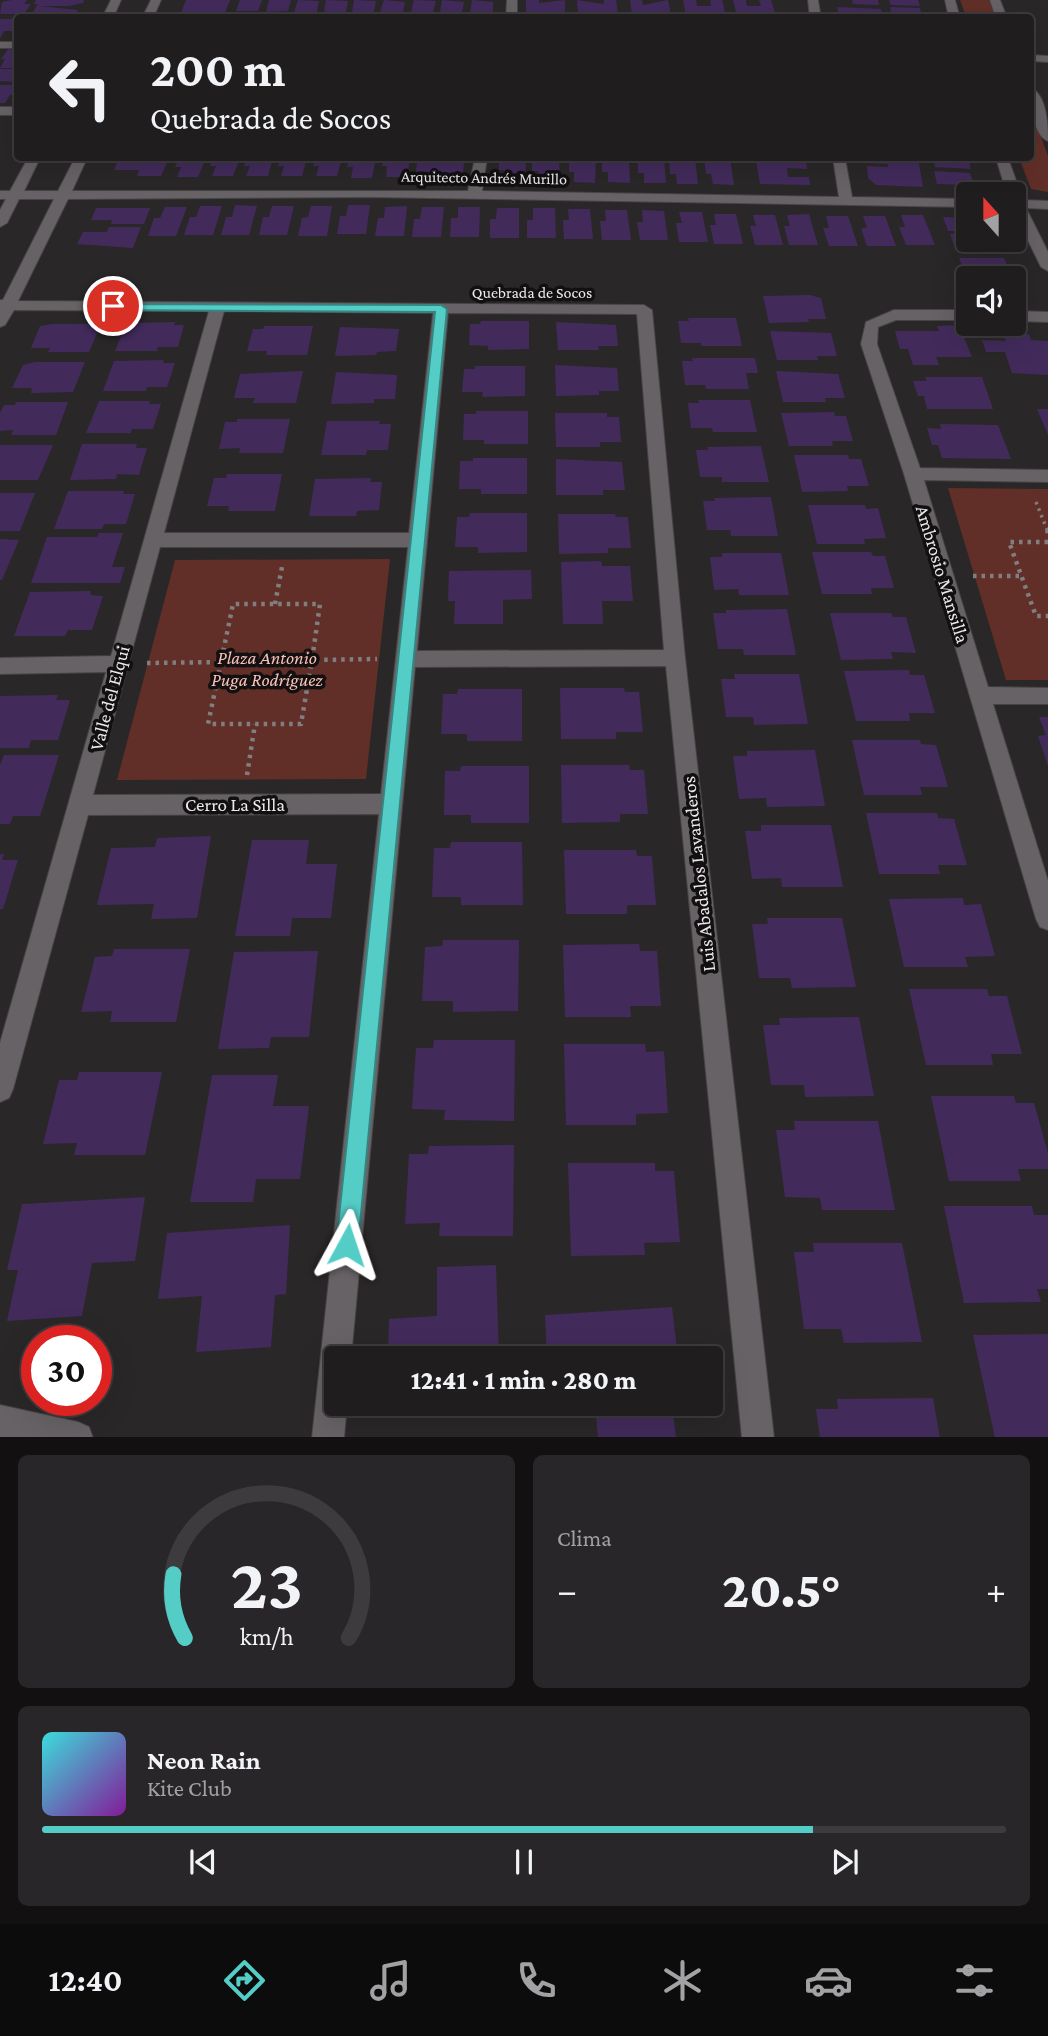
<!DOCTYPE html>
<html lang="es">
<head>
<meta charset="utf-8">
<style>
  :root { --surface:#201d1f; --page:#282628; --text:#f1f3f6; --muted:#a2a2a4; --line:#3d3b3d; --accent:#54cdc7 }
  body { margin:0; font-family:"Crimson Pro",serif; background:var(--page); color:var(--text); height:100vh; display:flex; flex-direction:column; font-size:26px; white-space:nowrap }
  * { box-sizing:border-box; margin:0 }
  p { font-size:23px; color:var(--muted) }
  .icon { flex:none; width:38px; height:38px; fill:none; stroke:currentColor; stroke-width:2; stroke-linecap:round; stroke-linejoin:round }
  .map { position:relative; height:1437px; overflow:hidden }
  .side { display:flex; flex-direction:column; gap:18px; padding:18px; background:#121011; flex:1 }
  .side>* { flex:none }
  .guide { position:absolute; left:14px; top:14px; width:1020px; height:147px; border-radius:7px; box-shadow:0 7px 28px #0002,0 0 0 2px var(--line); background:#201d1f; color:var(--text); overflow:hidden }
  .needle { width:46px; rotate:339deg }
  .buttons { position:absolute; left:956px; top:182px; display:grid; gap:14px }
  .buttons a { display:grid; place-items:center; width:70px; height:70px; border-radius:7px; background:var(--surface); box-shadow:0 7px 28px #0002,0 0 0 2px var(--line); font-size:35px }
  .speed { position:absolute; left:21px; top:1325px; display:flex; gap:14px; font-size:35px; font-weight:700; text-align:center }
  .speed>* { display:grid; place-content:center; width:91px; height:91px; border-radius:50%; background:var(--surface); box-shadow:0 7px 28px #0002,0 0 0 2px var(--line); line-height:1 }
  .speed .limit { border:10px solid #d22; background:#fff; color:#111 }
  .pin { position:absolute; display:grid; place-items:center; width:60px; height:60px; color:#fff; margin:-30px; border:4px solid #fff; border-radius:50%; box-shadow:0 2px 7px #0007 }
  .me { position:absolute; width:77px; margin:-38px; rotate:5deg; stroke-linejoin:round; filter:drop-shadow(0 0 5px #0008) }
  .turn { display:flex; align-items:center; gap:24px; height:147px; padding:0 21px; font-size:32px }
  .turn .icon { width:91px; height:91px; stroke-width:2.5 }
  .turn b { display:block; font-size:49px; line-height:60px }
  .big { font-size:52px; font-weight:800; line-height:1.1 }
  .side .tile { flex:1; display:flex; flex-direction:column; justify-content:center; gap:10px; min-width:0; padding:0 24px; border-radius:10px; background:var(--page) }
  .side .dial { align-items:center; gap:0 }
  .dial svg { height:182px; overflow:visible; fill:none; stroke:var(--line); stroke-width:7; stroke-linecap:round; text-anchor:middle }
  .dial text { fill:var(--text); stroke:none }
  .song { display:flex; align-items:center; gap:21px }
  .cover { width:84px; height:84px; border-radius:10px; background:linear-gradient(135deg,hsl(180 70% 55%),hsl(290 70% 35%)) }
  .played { height:7px; border-radius:4px; background:linear-gradient(90deg,var(--accent) 80%,var(--line) 80%) }
  .keys { display:flex; justify-content:space-around; direction:ltr }
  .heat { display:flex; justify-content:space-between; align-items:center; font-size:38px; direction:ltr }
  .side .tiles { flex:1; display:grid; gap:18px; grid-template-columns:1fr 1fr }
  .tile:last-child { grid-column:span 2 }
  .trip { position:absolute; left:324px; top:1346px; width:399px; height:70px; border-radius:7px; background:var(--surface); box-shadow:0 7px 28px #0002,0 0 0 2px var(--line); font-weight:800; line-height:70px; text-align:center }
  .tab-bar { display:flex; height:112px; justify-content:space-around; align-items:center; background:#0d0c0c; color:var(--muted) }
  .tab-bar .icon { width:49px; height:49px }
  .tab-bar .current { color:var(--accent) }
  .tab-bar b { font-size:32px; color:var(--text) }
  .map>svg:first-child { display:block }
</style>
</head>
<body>
<div class="map">
<svg width="1048" height="1438" viewBox="0 0 1048 1438">
  <rect width="100%" height="100%" fill="#2a2729"/>
  <path fill="#612f27" d="M960 0H989L996 17H966Z
    M1031 110 1048 156V192L1031 189 1019 158H1031Z
    M948 488 1048 489V680H1006Z
    M390 559 366 779 117 780 175 560Z"/>
  <path fill="#422b5b" d="M12 0H27L24 4H31L24 14H0L2 2Z
    M36 0H84L83 3 69 6H39L78 10 74 16 29 18 38 4H34Z
    M186 0H230L223 18H172L180 15Z
    M240 0H262L258 11H236Z
    M269 0H291L288 11 266 12Z
    M298 0 319 1 317 12H294Z
    M326 0 348 1 346 12H324Z
    M354 0 376 1 374 12H352Z
    M384 0 405 2 403 13 380 12Z
    M414 0 436 1 433 12H411Z
    M442 0 464 2 462 13 440 12Z
    M472 0 493 2V13H470Z
    M526 0H539V3L565 0V14H526Z
    M577 0 604 4V0H616L618 14H578Z
    M630 0H642L643 5 668 0 671 15H632Z
    M683 0H696L697 6H711L710 0H722L726 16H686Z
    M733 0H746L747 6H761L759 0H771L776 16H737Z
    M852 0H878L879 5 853 4Z
    M889 0H918L920 6 891 5Z
    M837 7 881 9 883 18 839 15Z
    M890 7 920 8 922 17 892 16Z
    M0 19H18L13 31H4L0 38Z
    M8 49 18 50V68H0L5 59H1Z
    M0 69H18V82L0 81Z
    M0 85H18V95H10L5 103H0Z
    M119 158H169L161 176H137L139 170H114Z
    M179 158H206L198 177H177L181 167H175Z
    M213 158H240L233 176H212L216 166H210Z
    M247 158H273L268 176H246L250 166H244Z
    M280 158H307L302 176H281L284 166H278Z
    M315 158H342L337 176H316L319 166H313Z
    M350 158H376L372 178H351L353 167H347Z
    M383 158H410L407 177H386L387 166H382Z
    M418 158H465L462 178H423L422 175H415Z
    M499 158H526L525 180H504V170H499Z
    M532 158H559L560 181H538V171H532Z
    M569 158H596L595 183 574 182V172H569Z
    M602 158H629L630 183 608 182V172H602Z
    M638 158H664L666 183H644V173H638Z
    M669 158H695L698 184H677L676 174H670Z
    M704 158H730L734 185 713 184 711 174H706Z
    M866 158H918L923 187 876 185 868 178 867 166 888 167V164L867 163Z
    M933 158H968L971 169 935 167Z
    M756 160 806 161 807 169 787 168 788 177H809L810 185 760 184Z
    M934 171 970 173 974 185 937 184Z
    M235 205 257 206 249 235H221L226 217H232Z
    M348 205H370L366 234H337L340 216H346Z
    M200 206H222L213 235H184L190 217H196Z
    M272 206H294L287 235H259L263 217H269Z
    M311 206H332L327 236H298L302 218 308 217Z
    M407 206 404 236H375L378 218H384L385 207Z
    M165 207H187L176 236H148L154 218H160Z
    M422 207H444L441 237H412L414 219H420Z
    M458 207H480L479 237H450L451 218H458Z
    M96 208H150L144 224H111L112 220H91Z
    M497 208H519V238H490V219H496Z
    M533 208H555L556 238H527V220H533Z
    M568 209H590L593 239H564L563 220H569Z
    M605 210H627L631 240H602L600 221H606Z
    M642 210 664 211 668 240H640L637 222H643Z
    M679 212H702L708 242H679L676 223H682Z
    M714 214H736L743 244H714L710 225H716Z
    M809 214 818 245H789L784 226H790L787 215Z
    M753 215H775L783 245H755L750 226H756Z
    M901 215H923L935 245H906L899 227H905Z
    M826 216H848L858 246H829L823 228H829Z
    M863 216H885L896 246H867L861 228H867Z
    M943 217 968 218V231H948Z
    M109 227H141L133 248 77 244 83 232H107Z
    M950 234H968V240H999L1003 249 955 248Z
    M959 258H1004L1020 293H1013V278H967Z
    M810 295 821 298 826 319H808L809 322 769 323 763 296Z
    M688 318H736L742 346H701V343H681L678 321H689Z
    M481 321H529V349L488 350V346L469 345 470 324H480Z
    M175 322 174 325H184L178 347H158L157 351H115L126 323Z
    M556 322 616 325 618 346H598L599 350H558Z
    M52 324H101L89 352H48L50 348H31L40 326Z
    M959 325 972 357H936L939 365H913L908 349H900L895 331H939L937 326Z
    M264 326H313L307 355H266L267 351H247L253 329H263Z
    M340 327 399 329 396 351 377 352 376 355 335 356Z
    M770 331 831 333 837 356H817L818 360H777Z
    M1003 334H1029L1031 340 1048 341V375L1012 373 1005 352H986L982 340 1006 341Z
    M692 358H755L758 373H746L749 389H706L705 385H685L682 361H693Z
    M164 360 163 363H175L167 387H147L146 391H103L114 361Z
    M35 362H85L73 392 31 393 32 388H12L23 365Z
    M555 365 617 368 619 391H599V395L556 396Z
    M475 366H525V396L482 397 483 392H462L464 369H475Z
    M303 371 296 403H253L255 398H234L240 374Z
    M776 371 838 374 845 398H825L826 402H783Z
    M336 372 397 375 395 399H374V403L331 404Z
    M925 377H982L993 409H927L924 396H918L913 381H927Z
    M698 400H750L757 432H713L712 428H691L688 403H699Z
    M99 401H150L149 404H161L153 429H132L131 433H86Z
    M16 402H68L56 435H11L13 430 0 431V413L4 405H15Z
    M1037 409H1048V435Z
    M476 411H528V444H484V440H463L464 414H476Z
    M834 412 835 416H846L853 441H832L833 446H789L781 413Z
    M555 413H607V417H619L621 442H600V447H556Z
    M237 419H290L283 453H239L240 448 219 449 225 422H237Z
    M327 421H380L379 424H391L388 450H367L366 455H321Z
    M940 424 998 425 1011 459 942 458 938 445H932L927 428 941 429Z
    M82 444H137L136 448H147L139 475 117 474 116 479 70 480Z
    M0 445H53L38 480H0Z
    M761 446 769 482H722V477H700L696 450H708L707 447Z
    M794 455H848L849 459H861L869 486H847L848 491 802 492Z
    M473 458H527V494H481V489H459L460 461H473Z
    M556 459 622 462 625 490H603V495H556Z
    M227 474H282L275 511H228L229 506H207L214 478H226Z
    M371 478 370 482H382L379 510 357 511 356 516H309L315 479Z
    M68 491H124L123 494H135L126 524H104L102 529H54Z
    M0 493H35L20 531H0Z
    M771 497 778 536H731L730 530H707L703 501H715L714 498Z
    M808 505H865L866 509 878 508 886 538 864 539 865 544H817Z
    M470 513H527V552L478 553V547H455L457 517H469Z
    M558 514H615L616 517H628L631 548H608V553L559 554Z
    M99 533H123L112 567H125L120 583H31L47 537H97Z
    M0 539 19 540 2 580H0Z
    M812 552H871L873 556H885L894 588H871L872 594H822Z
    M722 553H781L789 595H739L738 589 714 590 710 557H722Z
    M601 561 602 566H630L633 601H602L603 624H563L561 562Z
    M531 570 532 599 503 600V624H454L455 601H448L449 571Z
    M91 591 90 595 103 596 92 630H68L65 636H14L30 592Z
    M787 609 796 655H744L743 649H718L713 613H726V610Z
    M830 613H891L893 617H906L916 653 891 652 893 659 841 660Z
    M909 670 910 675H924L935 713H909L910 721H856L844 671Z
    M734 674H799L808 724 754 725 753 717H726L721 679H735Z
    M560 688H624L625 692H639L643 732H616V739H561Z
    M458 689H522V741H467V734H441L443 694H457Z
    M58 695 56 700H70L58 740H31L29 748H0V696Z
    M1039 717H1048V766L1038 736 1046 735Z
    M852 740H920L921 744 936 745 948 787H920L922 795H864Z
    M815 750 825 806 767 807 766 798 739 799 733 756H747V751Z
    M4 755H59L40 816H13L10 824H0V765Z
    M561 765H629L630 770H644L648 814H620V822L562 823Z
    M461 766H529V823H471V815H444L445 771H460Z
    M866 813H937L938 818 954 819 967 865H938L940 874H879Z
    M761 825H831L843 887H782L781 878 752 879 745 831H761Z
    M211 836 197 918 151 919 154 904 97 905 111 848 155 847 157 838Z
    M252 840H309L306 864H337L331 918H292L290 936H235Z
    M451 842H522L523 905H461V897H432L434 848H450Z
    M564 850H636L637 856H652L656 905H627V914H566Z
    M0 854H4L2 860H18L3 909H0Z
    M963 898 964 905 981 904 995 956 965 957 968 967H904L889 899Z
    M767 918H842L856 987 792 988 790 978H759L752 924H768Z
    M443 940H519L518 1011 453 1012V1001H422L425 947 442 946Z
    M639 944 640 951H657L661 1006H630L631 1017H565L563 945Z
    M114 949H190L176 1022H110L112 1011 81 1012 95 957 112 956Z
    M318 951 309 1037H271L269 1048 218 1049 234 952Z
    M909 989H987L989 996H1007L1022 1054H991L993 1065H926Z
    M859 1017 874 1096 805 1097 804 1085H771L763 1025H780L779 1018Z
    M434 1040H515L514 1121 444 1120 445 1110 412 1109 416 1048H433Z
    M564 1044H645L646 1052 664 1051 668 1113 636 1114V1125H566Z
    M79 1072H162L145 1155H74L77 1143 43 1144 59 1080H77Z
    M212 1075H278L273 1106H309L300 1179H256L253 1202H190Z
    M931 1096H1014L1016 1103H1034L1048 1153V1169H1018L1021 1181H949Z
    M794 1121H878L895 1210H822L820 1198 785 1197 776 1130H795Z
    M514 1145 513 1236H439L440 1223 405 1224 409 1154H428L429 1146Z
    M568 1163H655V1171H674L680 1242 644 1243 645 1255 571 1256Z
    M145 1197 135 1261 92 1263 82 1316 7 1321 18 1270H7L22 1204Z
    M944 1206H1032L1034 1215H1048V1289H1037L1041 1302 964 1303Z
    M290 1225 286 1294 275 1295 271 1347 196 1352 202 1296 158 1299 167 1233Z
    M813 1243H902L922 1342 844 1343 841 1329H804L794 1252H814Z
    M496 1265 499 1358H388L389 1319 437 1316V1267Z
    M672 1307 678 1358H547L545 1315Z
    M1048 1334V1438H995L973 1335Z
    M933 1398 940 1438H820L816 1409H838L837 1399Z
    M434 1404H500V1415L434 1417Z
    M595 1404H672L676 1438H598Z"/>
  <g fill="none" stroke-linecap="round" stroke-linejoin="round">
    <g stroke="#474446" stroke-width="2">
      <path id="minor" d="M111 0H121L113 18H102Z
        M151 0H161L153 18H142Z
        M507 0H517V18H506Z
        M808 0H818L821 18H810Z
        M945 0H955L960 18H949Z
        M990 0H1000L1007 18H996Z
        M0 42H18V48H0Z
        M1031 55 1048 56V62L1031 61Z
        M1031 88C1047 95 1048 126 1048 141 1033 135 1030 103 1031 88Z
        M0 107H18V115H0Z
        M28 158H40L24 191H58L75 158H87L72 191H468L475 158H487L482 191 839 197 833 158H845L852 197 968 199V207L369 197 68 199 18 301 644 305 652 310 685 658 774 1438H742L666 666 415 667 351 1358H336V1404H347L344 1438H312L379 814 88 815 13 1089 9 1098 0 1102V1043L106 672 0 674V658L111 656 209 311 14 310 5 325 0 327V300H3L54 199H19L7 223 0 227V210L6 199H0V191H10ZM224 311 433 313 409 533H164ZM448 313 637 314 664 650 417 651ZM160 547H408L381 794 93 795Z
        M996 158H1008L1023 200 1048 201V209L1026 208 1048 252V271L1041 267 1013 210V194H1007Z
        M894 310H968V320H896L878 327 877 344 920 468 1048 470V482L924 480 988 687 1048 688V704H993L1048 881V930L1040 927 1036 919 904 474 861 344 866 322Z
        M1013 311 1048 312V322L1013 321Z
        M0 1405 78 1422 89 1427 93 1438 0 1437Z"/>
    </g>
    <path stroke="#817e80" stroke-width="3.5" stroke-dasharray="2.5 4.5" stroke-linecap="butt" d="M1036 502 1048 532"/>
    <path stroke="#817e80" stroke-width="4.5" stroke-dasharray="3.5 5" stroke-linecap="butt" d="M1047 530 1048 533
      M1048 542H1009L1036 616H1048
      M973 576H1021
      M275 604 282 567
      M221 662 208 724H301L312 660
      M147 663 221 662 233 604H320L312 660 377 659
      M247 775 255 724"/>
    <use href="#minor" fill="#676266" fill-rule="evenodd"/>
  </g>
  <path fill="#54cdc7" stroke="#378581" stroke-width="2" d="M109 304 441 305 447 309 358 1245 354 1252 347 1255 339 1252 336 1245 435 312 113 310 108 306Z"/>
  <g text-anchor="middle" stroke-width="7" stroke-linejoin="round" paint-order="stroke">
    <g font-size="16" fill="#ebe9eb" stroke="#121011">
      <text transform="translate(484 177) rotate(1)" y="6">Arquitecto Andrés Murillo</text>
      <text x="532" y="298">Quebrada de Socos</text>
    </g>
    <g font-size="19" fill="#ebe9eb" stroke="#121011">
      <text transform="translate(943 574) rotate(73)" y="7">Ambrosio Mansilla</text>
      <text transform="translate(109 698) rotate(-75)" y="7">Valle del Elqui</text>
      <text x="235" y="811">Cerro La Silla</text>
      <text transform="translate(698 874) rotate(-96)" y="7">Luis Abadalos Lavanderos</text>
    </g>
    <g font-size="19" font-style="italic" fill="#fbc1b7" stroke="#121011">
      <text x="267" y="664">Plaza Antonio<tspan x="267" dy="22">Puga Rodríguez</tspan></text>
    </g>
  </g>
</svg>
<div class="buttons">
<a><svg class="needle" viewBox="-14 -14 28 28"><path d="M0-13l5 13h-10z" fill="#e53935"/><path d="M0 13l5-13h-10z" fill="#a2a2a4"/></svg></a>
<a><svg class="icon" aria-label="sound" viewBox="0 0 24 24"><path d="M4 9h4l5-4v14l-5-4H4zM17 9q2 3 0 6"/></svg></a>
</div>
<div class="speed"><div class="limit">30</div></div>
<div class="pin" style="left:113px;top:306px;background:#d93025"><svg class="icon" aria-label="arrive" viewBox="0 0 24 24"><path d="M6 21V4h12l-3 4 3 4H6"/></svg></div>
<svg class="me" style="left:347px;top:1245px" viewBox="-20 -20 40 40"><path d="M0-17L14 15 0 8-14 15z" fill="#54cdc7" stroke="#fff" stroke-width="4"/></svg>
<div class="trip">12:41 · 1 min · 280 m</div>
<div class="guide">
<div class="turn"><svg class="icon" aria-label="left" viewBox="0 0 24 24"><path d="M17 20v-9H6M10 6l-5 5 5 5"/></svg><div><b>200 m</b>Quebrada de Socos</div></div>
</div>
</div>
<section class="side">
<div class="tiles">
<div class="tile dial"><svg viewBox="0 0 100 80">
<path d="M14 69A42 42 0 1 1 86 69"/>
<path d="M14 69A42 42 0 0 1 9 41" stroke="#54cdc7"/>
<text x="50" y="56" font-size="32" font-weight="700">23</text>
<text x="50" y="72" font-size="11">km/h</text>
</svg></div>
<div class="tile"><p>Clima</p>
<div class="heat"><a>−</a><b class="big">20.5°</b><a>+</a></div>
</div>
<div class="tile">
<div class="song"><i class="cover"></i><div><b>Neon Rain</b><p>Kite Club</p></div></div>
<div class="played"></div>
<div class="keys"><svg class="icon" aria-label="previous" viewBox="0 0 24 24"><path d="M18 5L8 12l10 7zM5 5v14"/></svg><svg class="icon" aria-label="pause" viewBox="0 0 24 24"><path d="M8 5v14M16 5v14"/></svg><svg class="icon" aria-label="next" viewBox="0 0 24 24"><path d="M6 5l10 7-10 7zM19 5v14"/></svg></div>
</div>
</div>
</section>
<nav class="tab-bar">
<b>12:40</b>
<svg class="icon current" aria-label="directions" viewBox="0 0 24 24"><path d="M12 3l9 9-9 9-9-9zM9 14v-3h6M13 9l2 2-2 2"/></svg>
<svg class="icon" aria-label="music" viewBox="0 0 24 24"><path d="M9 18V5l10-2v13"/><circle cx="6" cy="18" r="3"/><circle cx="16" cy="16" r="3"/></svg>
<svg class="icon" aria-label="phone" viewBox="0 0 24 24"><path d="M5 4h4l2 5-3 2q2 4 5 5l2-3 5 2v4C11 20 4 13 5 4z"/></svg>
<svg class="icon" aria-label="climate" viewBox="0 0 24 24"><path d="M12 3v18M4 7l16 10M4 17L20 7"/></svg>
<svg class="icon" aria-label="car" viewBox="0 0 24 24"><path d="M5 17H2v-5l4-1 3-4h7l3 4 3 1v5h-3M9 17h6M6 11h13"/><circle cx="7" cy="17" r="2"/><circle cx="17" cy="17" r="2"/></svg>
<svg class="icon" aria-label="filters" viewBox="0 0 24 24"><path d="M4 7h16M4 17h16"/><circle cx="9" cy="7" r="2"/><circle cx="15" cy="17" r="2"/></svg>
</nav>
</body>
</html>
